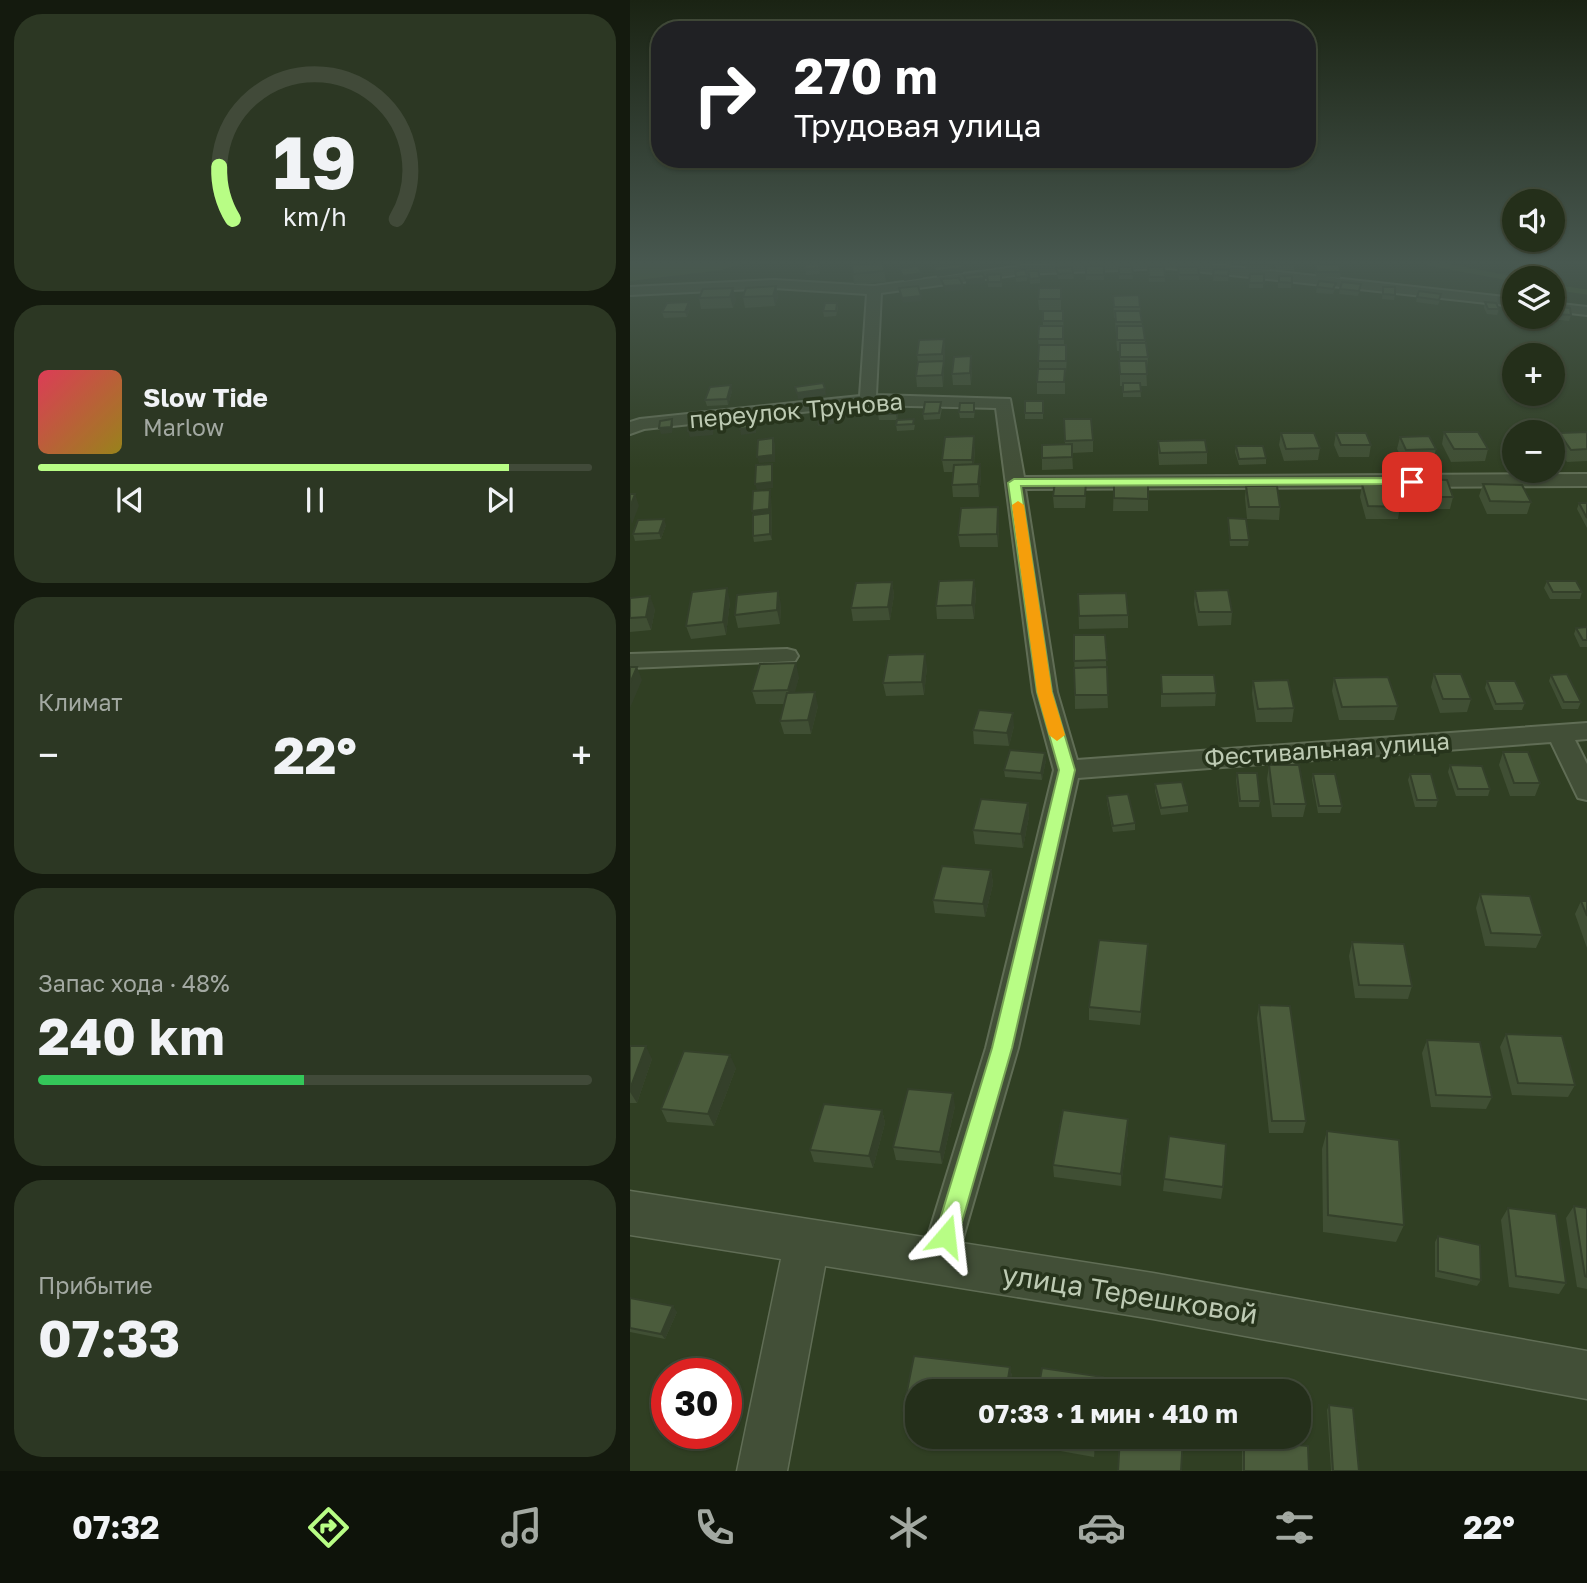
<!DOCTYPE html>
<html lang="ru">
<head>
<meta charset="utf-8">
<style>
  :root { --surface:#242f1a; --page:#2c3723; --text:#f1f3f6; --muted:#a3a9a2; --line:#414a39; --accent:#b8fd85 }
  body { margin:0; font-family:"Golos Text",sans-serif; background:var(--page); color:var(--text); height:100vh; display:flex; flex-direction:column; font-size:26px; white-space:nowrap }
  * { box-sizing:border-box; margin:0 }
  p { font-size:23px; color:var(--muted) }
  .icon { flex:none; width:38px; height:38px; fill:none; stroke:currentColor; stroke-width:2; stroke-linecap:round; stroke-linejoin:round }
  .map { position:relative; flex:1; overflow:hidden }
  .side { display:flex; flex-direction:column; gap:14px; padding:14px; background:#141a0e; width:630px }
  .side>* { flex:none }
  .hud { position:absolute; left:21px; top:21px; width:665px; height:147px; border-radius:28px; box-shadow:0 2px 5px #0004,0 0 0 2px var(--line); background:#202124; color:#fff; overflow:hidden }
  .fabs { position:absolute; left:872px; top:189px; display:grid; gap:14px }
  .fabs a { display:grid; place-items:center; width:63px; height:63px; border-radius:50%; background:var(--surface); box-shadow:0 2px 5px #0004,0 0 0 2px var(--line); font-size:35px }
  .speed { position:absolute; left:21px; top:1358px; display:flex; gap:14px; font-size:35px; font-weight:700; text-align:center }
  .speed>* { display:grid; place-content:center; width:91px; height:91px; border-radius:50%; background:var(--surface); box-shadow:0 2px 5px #0004,0 0 0 2px var(--line); line-height:1 }
  .speed .limit { border:10px solid #d22; background:#fff; color:#111 }
  .pin { position:absolute; display:grid; place-items:center; width:60px; height:60px; color:#fff; margin:-30px; border-radius:14px; box-shadow:0 4px 10px #0006 }
  .me { position:absolute; width:77px; margin:-38px; rotate:17deg; stroke-linejoin:round; filter:drop-shadow(0 0 5px #0008) }
  .turn { display:flex; align-items:center; gap:24px; height:147px; padding:0 28px; font-size:32px }
  .turn .icon { width:91px; height:91px; stroke-width:2.5 }
  .turn b { display:block; font-size:49px; line-height:60px }
  .big { font-size:52px; font-weight:700; line-height:1.1 }
  .side .tile { flex:1; display:flex; flex-direction:column; justify-content:center; gap:10px; min-width:0; padding:0 24px; border-radius:28px; background:var(--page) }
  .side .dial { align-items:center; gap:0 }
  .dial svg { height:182px; overflow:visible; fill:none; stroke:var(--line); stroke-width:7; stroke-linecap:round; text-anchor:middle }
  .dial text { fill:var(--text); stroke:none }
  .song { display:flex; align-items:center; gap:21px }
  .cover { width:84px; height:84px; border-radius:10px; background:linear-gradient(135deg,hsl(350 70% 55%),hsl(50 70% 35%)) }
  .played { height:7px; border-radius:4px; background:linear-gradient(90deg,var(--accent) 85%,var(--line) 85%) }
  .keys { display:flex; justify-content:space-around; direction:ltr }
  .heat { display:flex; justify-content:space-between; align-items:center; font-size:38px; direction:ltr }
  .charge { height:10px; border-radius:5px; background:linear-gradient(90deg,#34c759 48%,var(--line) 0) }
  .trip { position:absolute; left:275px; top:1379px; width:406px; height:70px; border-radius:28px; background:var(--surface); box-shadow:0 2px 5px #0004,0 0 0 2px var(--line); font-weight:700; line-height:70px; text-align:center }
  .tab-bar { display:flex; height:112px; justify-content:space-around; align-items:center; background:#0e130a; color:var(--muted) }
  .tab-bar .icon { width:49px; height:49px }
  .tab-bar .selected { color:var(--accent) }
  .tab-bar b { font-size:32px; color:var(--text) }
  main { display:flex; flex:1; min-height:0 }
  .map>svg:first-child { display:block }
</style>
</head>
<body>
<main>
<section class="side">
<div class="tile dial"><svg viewBox="0 0 100 80">
<path d="M14 69A42 42 0 1 1 86 69"/>
<path d="M14 69A42 42 0 0 1 8 46" stroke="#b8fd85"/>
<text x="50" y="56" font-size="32" font-weight="700">19</text>
<text x="50" y="72" font-size="11">km/h</text>
</svg></div>
<div class="tile">
<div class="song"><i class="cover"></i><div><b>Slow Tide</b><p>Marlow</p></div></div>
<div class="played"></div>
<div class="keys"><svg class="icon" aria-label="previous" viewBox="0 0 24 24"><path d="M18 5L8 12l10 7zM5 5v14"/></svg><svg class="icon" aria-label="pause" viewBox="0 0 24 24"><path d="M8 5v14M16 5v14"/></svg><svg class="icon" aria-label="next" viewBox="0 0 24 24"><path d="M6 5l10 7-10 7zM19 5v14"/></svg></div>
</div>
<div class="tile"><p>Климат</p>
<div class="heat"><a>−</a><b class="big">22°</b><a>+</a></div>
</div>
<div class="tile"><p>Запас хода · 48%</p><b class="big">240 km</b><div class="charge"></div></div>
<div class="tile"><p>Прибытие</p><b class="big">07:33</b></div>
</section>
<div class="map">
<svg width="957" height="1471" viewBox="0 0 957 1471">
  <rect width="100%" height="100%" fill="#303f23"/>
  <path fill="#3f5829" d="M0 263H113L92 270 0 281Z"/>
  <g fill="none" stroke-linecap="round" stroke-linejoin="round">
    <path stroke="#3f5829" stroke-width="5" d="M799 263 884 279
      M922 287 957 292"/>
    <g stroke="#606d55" stroke-width="4">
      <path id="minor" d="M456 263H568L884 298V306L538 268 391 274 251 293 246 395 380 399 394 477 957 474V486L395 489 427 692 447 760 957 723V739L945 740 957 764V800L948 798 921 742 448 778 388 1048 326 1262 321 1275 308 1280 295 1275 290 1262 356 1048 424 770 403 692 366 408 238 405 14 429 0 434V422L10 419 230 396 237 294 144 288 0 295V287L144 280 244 286 391 266Z
        M922 303 957 307V315L922 311Z
        M157 649 165 651 168 656 165 661 0 668V654Z"/>
    </g>
    <g stroke="#606d55" stroke-width="3">
      <path id="tertiary" d="M0 1191 523 1273 957 1351V1399L523 1319 195 1266 157 1471H107L151 1259 0 1235Z"/>
    </g>
    <use href="#minor" fill="#424f37" fill-rule="evenodd"/>
    <use href="#tertiary" fill="#424f37" fill-rule="evenodd"/>
  </g>
  <path fill="#404f34" d="M189 263 190 274 176 275 175 269Z
    M253 263 256 282 224 284 222 265Z
    M615 263H640V270L616 269Z
    M645 263H664V270H646Z
    M685 264 711 272 710 278 686 277 685 270Z
    M456 266H474V280H456Z
    M489 267H502L503 279H489Z
    M518 267 535 277V282H519Z
    M548 267 569 275V280H549Z
    M426 268 443 273 444 279H428Z
    M584 269 599 270 598 281H583Z
    M385 271 397 276V281L386 282Z
    M398 271 410 278V283L400 284Z
    M371 274 372 287H358L357 275Z
    M620 274H634L633 288H619Z
    M662 276 661 288H648V281Z
    M731 284 728 296 709 294 710 289Z
    M146 286 148 297 145 306 115 308 113 297Z
    M687 287 705 288 703 294 686 293Z
    M753 287 765 295 764 300 752 299Z
    M431 288V310H409L408 299Z
    M73 289 106 299 103 308 71 309 69 298Z
    M483 296 510 307 512 326 518 357 517 368H516L517 386H510L511 397H493V386H490V351H487L485 318H484Z
    M787 297 810 300 808 305 786 302Z
    M59 302 60 308 57 317 34 318 32 312Z
    M855 302 869 309 867 315 857 314 854 308Z
    M207 303 208 308 206 316 194 317 193 311Z
    M923 306 941 315 939 321 922 319Z
    M413 311H433L434 345 437 356 436 372H435V394H407V382L409 369V350L408 339 413 326Z
    M314 339 315 350 313 387H287L286 376 288 362 287 355Z
    M342 368 341 385H323L322 374Z
    M102 391 98 405 77 406 75 400Z
    M395 401H413V419H395Z
    M269 402V408L267 420 285 425 284 430 267 431 266 425 267 420H249L248 414Z
    M312 408 310 419 294 420 293 414Z
    M345 409 344 418H330L329 412Z
    M434 419 463 440V452L442 453 443 469 412 470V458L435 444Z
    M814 432 858 449 855 461 821 462 812 444Z
    M957 432V461L937 462 925 445 929 433Z
    M651 433 690 448 688 460 654 461 649 445Z
    M706 433 741 445 739 457H709L704 445Z
    M884 434V462H882L873 447 876 435Z
    M770 437 806 449 803 461 774 462 767 449Z
    M528 441 577 452V464L529 465 528 453Z
    M606 446 636 458V464L609 465 605 452Z
    M345 448 344 464H350L351 476 349 497H323L322 485 323 472H314L312 460Z
    M789 479 823 497 820 509H792L786 492Z
    M484 482H518V511H483Z
    M732 484 770 507 768 519H736L730 497Z
    M853 484 901 502 897 514H857L849 496Z
    M616 486 650 507 649 520 617 519 615 498Z
    M456 495 455 508H424L423 496Z
    M141 496 142 540 124 542 123 536Z
    M949 503H957V528L947 509Z
    M598 518 619 540 618 546H600L598 525Z
    M369 520 368 547H330L328 535Z
    M36 525 31 539 5 541 3 534Z
    M344 580 346 593 344 619H307L306 606Z
    M917 581 952 592 950 599H920L914 588Z
    M262 582 264 595 260 620 223 621 221 608Z
    M565 591 602 612 601 625 568 626 564 604Z
    M448 594 498 615V628L449 629Z
    M0 598 25 609 21 630 0 632Z
    M100 601 96 635 61 639 56 626Z
    M151 604 150 624 108 628 105 615Z
    M957 627V647H950L944 634 946 628Z
    M444 635H475L478 708 445 709Z
    M297 667 294 695 256 696 253 683Z
    M804 674 841 699 837 712 810 713 801 687Z
    M531 675 586 693 585 706 531 707Z
    M921 675 951 702 948 709H932L919 681Z
    M169 677 164 693 188 706 181 734H154L150 721 154 704H126L122 691Z
    M704 678 768 706 764 720H709L702 691Z
    M623 681 664 708 662 722H626L622 694Z
    M857 681 895 703 892 710H864L855 688Z
    M384 726 379 746 344 744 343 730Z
    M873 752 910 783 905 796H880L869 765Z
    M416 760 412 780 375 777 374 770Z
    M639 765 676 804 673 817H642L637 779Z
    M820 765 860 789 858 796H826L818 772Z
    M607 773 630 801 629 807H609L606 780Z
    M683 774 712 806 710 813H688L682 780Z
    M780 774 808 800 806 807H785L778 780Z
    M525 784 558 805V812L531 815 525 791Z
    M477 796 505 823V830L483 832 477 803Z
    M398 803 399 816 393 848 345 844 343 830Z
    M361 870 363 884 355 917 305 913 303 900Z
    M850 894 912 935 906 948 855 946 846 908Z
    M951 901H957V948L945 914Z
    M722 942 782 986 778 999 725 998 719 956Z
    M517 957 510 1025 459 1020V1007Z
    M629 1005 676 1121 673 1133H639L627 1018Z
    M876 1034 945 1085 938 1097 882 1095 870 1047Z
    M797 1040 862 1097 856 1109 801 1107 792 1053Z
    M0 1046 22 1059 7 1103H0Z
    M106 1068 84 1126 37 1122 31 1109Z
    M325 1106 312 1164 266 1160 263 1147Z
    M252 1110 255 1123 243 1168 184 1162 180 1150Z
    M498 1131 491 1186 424 1177 423 1165Z
    M697 1131 774 1225 766 1242 693 1232 692 1149Z
    M539 1136 593 1187 591 1199 533 1191Z
    M944 1206 957 1208V1289L947 1287 936 1218Z
    M878 1208 936 1283 929 1294 879 1287 871 1220Z
    M808 1236 851 1280 847 1286 805 1277V1242Z
    M0 1298 47 1312 35 1339 0 1332Z
    M284 1356 380 1367 382 1377 379 1391H287V1422L276 1421 273 1411Z
    M699 1405 729 1471H701L697 1410Z
    M400 1437H467L464 1457 402 1446Z
    M612 1437H648V1443L679 1471H612Z"/>
  <path fill="#34402a" d="M364 263V268L349 270V264Z
    M333 268V273L307 277 306 271Z
    M292 273 293 278 274 281 273 276Z
    M355 278V283L336 285V280Z
    M333 285V290L315 292 314 286Z
    M146 286 148 297 145 306 143 296Z
    M103 288 106 299 103 308 100 297Z
    M291 296 292 301 273 303 272 298Z
    M59 302 60 308 57 317 55 312Z
    M314 339 315 350 313 387 312 375Z
    M341 356 342 368 341 385 340 373Z
    M101 385 102 391 98 405 97 399Z
    M195 389 196 395 168 399 167 393Z
    M269 402V408L267 420 266 414Z
    M202 404 204 424 188 426 187 420Z
    M125 411 127 417 126 433 111 435 110 429Z
    M82 417 84 423 83 435 60 437 58 431Z
    M42 419 43 425 42 433 31 434 29 428Z
    M344 436 345 448 343 472 342 460Z
    M143 438 145 444V462L129 463 127 457Z
    M142 464 143 470V488L127 490 125 484Z
    M350 464 351 476 349 497 348 484Z
    M140 490 141 496 142 540 140 534 124 518 122 511Z
    M5 494 9 506 2 524 0 517V507Z
    M368 507 369 520 368 547 367 534Z
    M34 519 36 525 31 539 29 533Z
    M344 580 346 593 344 619 342 605Z
    M262 582 264 595 260 620 258 607Z
    M97 588 100 601 96 635 93 622Z
    M148 591 151 604 150 624 147 610Z
    M20 596 25 609 21 630 16 617Z
    M295 654 297 667 294 695 292 682Z
    M166 663 169 677 162 704 158 690Z
    M7 667 12 680 0 708V683Z
    M185 692 188 706 181 734 178 720Z
    M383 713 384 726 379 746 377 733Z
    M415 753 416 760 412 780 411 773Z
    M398 803 399 816 393 848 391 834Z
    M361 870 363 884 355 917 353 904Z
    M16 1046 22 1059 7 1103 0 1092V1089Z
    M100 1055 106 1068 84 1126 78 1114Z
    M323 1093 325 1106 312 1164 310 1152Z
    M252 1110 255 1123 243 1168 239 1156Z
    M498 1119V1131L491 1186V1174Z
    M43 1306 47 1312 35 1339 31 1334Z
    M380 1367 382 1377 379 1391H376Z
    M466 1437H467L464 1457V1448Z"/>
  <path fill="#4b5c3c" stroke="#34402a" stroke-width="2" d="M189 263V268L175 269V264Z
    M253 263 254 271 223 274 222 265Z
    M616 263H640V265L616 264Z
    M646 263H664V265H646Z
    M330 264 333 268 306 271 303 267Z
    M685 264 709 265 711 272H687Z
    M288 266 292 273 273 276 269 269Z
    M456 266H474V275H456Z
    M442 267 443 273 428 274 426 268Z
    M489 267H502L503 274H489Z
    M518 267H534L535 277H519Z
    M548 267H568L569 275H549Z
    M584 269 599 270 598 276 583 275Z
    M395 270 397 276 386 277 385 271Z
    M398 271H408L410 278 400 279Z
    M353 274 355 278 336 280 334 276Z
    M371 274V282H358L357 275Z
    M620 274H634V283H619Z
    M649 276H662V283L649 282Z
    M329 278 333 285 314 286 311 279Z
    M689 281 706 283 703 289 687 287Z
    M712 282 731 284 729 291 710 289Z
    M146 286 143 296 113 297 116 288Z
    M288 286 291 296 272 298 269 288Z
    M753 287H765V295L753 294Z
    M103 288 100 297 69 298 73 289Z
    M409 288H431V299H408Z
    M789 291 811 294 809 300 787 297Z
    M509 295 510 307H484L483 296Z
    M59 302 55 312H32L37 303Z
    M855 302 866 303 869 309H858Z
    M195 303H207L206 311H193Z
    M923 306 940 308 941 315 923 314Z
    M413 311H433V321H413Z
    M485 311H510L512 322H486Z
    M409 326H433V339H408Z
    M487 326H513L515 340H487Z
    M314 339 312 354 287 355 289 340Z
    M490 343H516L518 357H490Z
    M409 345H436V361H408Z
    M341 356 340 373 322 374 324 357Z
    M314 361 312 375 286 376 288 362Z
    M489 361H516L517 374H490Z
    M408 369H435L434 382H407Z
    M193 383 195 389 167 393 165 387Z
    M493 383H510L511 391 493 392Z
    M101 385 97 399 75 400 80 387Z
    M395 401H413V413H395Z
    M269 402 266 414H248L251 403Z
    M295 402H311L309 413 293 414Z
    M330 403H344V412H329Z
    M202 404 203 418 187 420 186 406Z
    M125 411V427L110 429 111 413Z
    M82 417 81 429 58 431 59 420Z
    M42 419 41 427 29 428 30 421Z
    M284 419 283 424 266 425 267 420Z
    M434 419H461L463 440 435 441Z
    M814 432H848L858 449H824Z
    M957 432V449L941 450 929 433Z
    M651 433H684L690 448 656 449Z
    M706 433H736L741 445H711Z
    M884 434V447L876 435Z
    M344 436 342 460H312L315 437Z
    M799 436 806 449 776 450 770 437Z
    M143 438V455L127 457 128 440Z
    M575 440 577 452 530 453 528 441Z
    M442 444V457L412 458V445Z
    M606 446H633L636 458 609 459Z
    M142 464V482L125 484 126 465Z
    M350 464 348 484 322 485 324 465Z
    M789 479 817 480 823 497H795Z
    M425 482H456L455 496H423Z
    M484 482H518V499L484 498Z
    M732 484 763 485 770 507 738 506Z
    M853 484 892 485 901 502 860 501Z
    M616 486H647L650 507H619Z
    M140 490 139 509 122 511 123 491Z
    M0 494H5L0 507Z
    M949 503H957V518Z
    M368 507 367 534 328 535 331 508Z
    M140 513V534L123 536V515Z
    M598 518 616 519 619 540H600Z
    M34 519 29 533 3 534 8 520Z
    M344 580 342 605 306 606 309 581Z
    M917 581H946L952 592H923Z
    M262 582 258 607 221 608 226 583Z
    M97 588 93 622 56 626 62 592Z
    M598 590 602 612H569L565 591Z
    M148 591 147 610 105 615 107 595Z
    M496 593 498 615 449 616 448 594Z
    M20 596 16 617 0 618V598Z
    M957 627V640H953L946 628Z
    M444 635H475L477 660 444 661Z
    M295 654 292 682 253 683 258 655Z
    M166 663 158 690 122 691 130 664Z
    M0 667H7L0 683Z
    M477 667 478 695H445L444 668Z
    M804 674H831L841 699H813Z
    M937 674 951 702H934L921 675Z
    M531 675H584L586 693 532 694Z
    M758 677 768 706 712 707 704 678Z
    M658 680 664 708 628 709 623 681Z
    M857 681H885L895 703 866 704Z
    M185 692 178 720 150 721 157 693Z
    M349 710 383 713 377 733 343 730Z
    M380 750 415 753 411 773 374 770Z
    M873 752H898L910 783H884Z
    M639 765H669L676 804H644Z
    M820 765 852 766 860 789H828Z
    M607 773H627L630 801H610Z
    M683 774H705L712 806H689Z
    M780 774H801L808 800H787Z
    M552 782 558 805 531 808 525 784Z
    M498 794 505 823 483 826 477 796Z
    M351 799 398 803 391 834 343 830Z
    M312 866 361 870 353 904 303 900Z
    M850 894 900 896 912 935 861 933Z
    M951 901H957V916Z
    M469 940 518 944 511 1012 459 1007Z
    M722 942 774 944 782 986 729 985Z
    M629 1005 660 1006 676 1121H642Z
    M876 1034 932 1036 945 1085 888 1083Z
    M797 1040 850 1042 862 1097 806 1095Z
    M0 1046H16L0 1089Z
    M54 1051 100 1055 78 1114 31 1109Z
    M278 1089 323 1093 310 1152 263 1147Z
    M194 1104 252 1110 239 1156 180 1150Z
    M433 1110 498 1119 491 1174 423 1165Z
    M697 1131 769 1140 774 1225 698 1215Z
    M539 1136 596 1144 593 1187 534 1179Z
    M944 1206 957 1208V1277L955 1276Z
    M878 1208 926 1214 936 1283 886 1276Z
    M808 1236 850 1245 851 1280 808 1271Z
    M0 1298 43 1306 31 1334 0 1328Z
    M284 1356 380 1367 376 1391H287V1413L273 1411Z
    M412 1368 473 1377 472 1391H408Z
    M495 1378 555 1385V1391H494Z
    M699 1405 723 1408 729 1471H703Z
    M400 1437H466L464 1448Z
    M490 1437H553L551 1471H488Z
    M614 1437H648V1443L678 1446 679 1471H614Z"/>
  <linearGradient id="sky" x2="0" y2="1"><stop stop-color="#1a2313"/><stop offset="0.56" stop-color="#485850"/><stop offset="1" stop-color="#485850" stop-opacity="0"/></linearGradient>
  <rect width="957" height="469" fill="url(#sky)"/>
  <path fill="#b8fd85" stroke="#78a456" stroke-width="2" d="M782 478 786 479V484L391 486 422 692 445 770 382 1048 328 1236 325 1244 316 1248 308 1244 305 1236 362 1048 429 770 407 692 378 483 384 479Z"/>
  <path fill="#f59e0b" d="M388 501 394 505 422 692 435 735 427 741 419 735 407 692 382 505Z"/>
  <g text-anchor="middle" stroke-width="7" stroke-linejoin="round" paint-order="stroke">
    <g font-size="24" fill="#bdcab3" stroke="#27341c">
      <text transform="translate(166 411) rotate(-5)" y="8">переулок Трунова</text>
      <text transform="translate(697 750) rotate(-4)" y="8">Фестивальная улица</text>
    </g>
    <g font-size="28" fill="#bdcab3" stroke="#27341c">
      <text transform="translate(500 1294) rotate(9)" y="10">улица Терешковой</text>
    </g>
  </g>
</svg>
<div class="fabs">
<a><svg class="icon" aria-label="sound" viewBox="0 0 24 24"><path d="M4 9h4l5-4v14l-5-4H4zM17 9q2 3 0 6"/></svg></a>
<a><svg class="icon" aria-label="layers" viewBox="0 0 24 24"><path d="M12 4l9 5-9 5-9-5zM3 14l9 5 9-5"/></svg></a>
<a>+</a>
<a>−</a>
</div>
<div class="speed"><div class="limit">30</div></div>
<div class="pin" style="left:782px;top:482px;background:#d93025"><svg class="icon" aria-label="arrive" viewBox="0 0 24 24"><path d="M6 21V4h12l-3 4 3 4H6"/></svg></div>
<svg class="me" style="left:316px;top:1236px" viewBox="-20 -20 40 40"><path d="M0-17L14 15 0 8-14 15z" fill="#b8fd85" stroke="#fff" stroke-width="4"/></svg>
<div class="trip">07:33 · 1 мин · 410 m</div>
<div class="hud">
<div class="turn"><svg class="icon" aria-label="right" viewBox="0 0 24 24"><path d="M7 20v-9h11M14 6l5 5-5 5"/></svg><div><b>270 m</b>Трудовая улица</div></div>
</div>
</div>
</main>
<nav class="tab-bar">
<b>07:32</b>
<svg class="icon selected" aria-label="directions" viewBox="0 0 24 24"><path d="M12 3l9 9-9 9-9-9zM9 14v-3h6M13 9l2 2-2 2"/></svg>
<svg class="icon" aria-label="music" viewBox="0 0 24 24"><path d="M9 18V5l10-2v13"/><circle cx="6" cy="18" r="3"/><circle cx="16" cy="16" r="3"/></svg>
<svg class="icon" aria-label="phone" viewBox="0 0 24 24"><path d="M5 4h4l2 5-3 2q2 4 5 5l2-3 5 2v4C11 20 4 13 5 4z"/></svg>
<svg class="icon" aria-label="climate" viewBox="0 0 24 24"><path d="M12 3v18M4 7l16 10M4 17L20 7"/></svg>
<svg class="icon" aria-label="car" viewBox="0 0 24 24"><path d="M5 17H2v-5l4-1 3-4h7l3 4 3 1v5h-3M9 17h6M6 11h13"/><circle cx="7" cy="17" r="2"/><circle cx="17" cy="17" r="2"/></svg>
<svg class="icon" aria-label="filters" viewBox="0 0 24 24"><path d="M4 7h16M4 17h16"/><circle cx="9" cy="7" r="2"/><circle cx="15" cy="17" r="2"/></svg>
<b>22°</b>
</nav>
</body>
</html>
